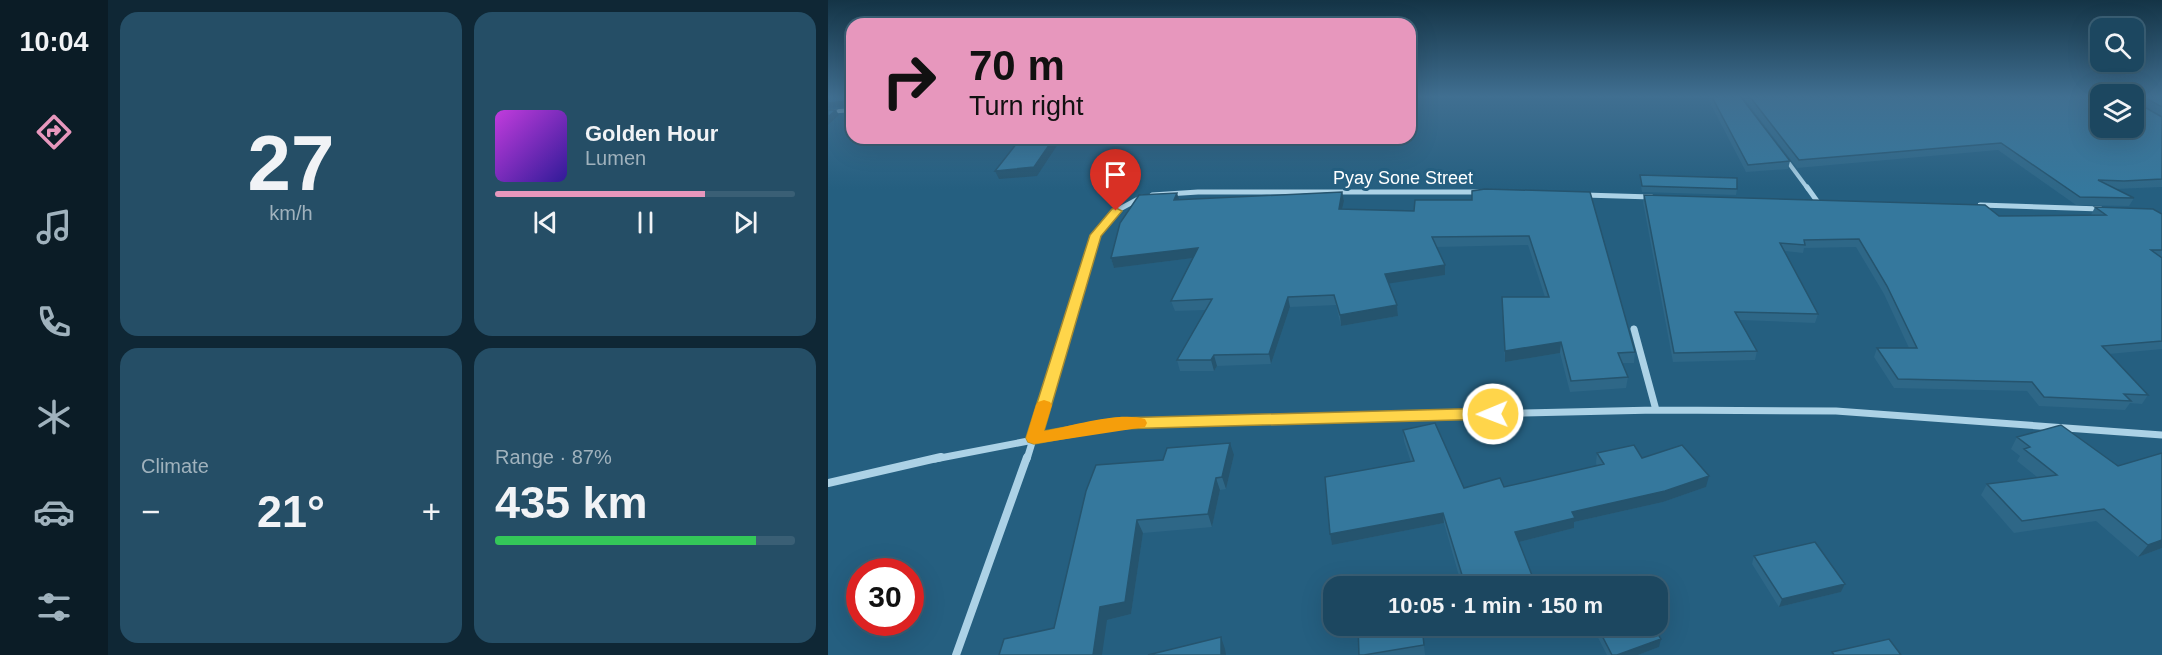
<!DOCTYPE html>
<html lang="en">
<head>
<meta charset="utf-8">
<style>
  :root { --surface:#1c4760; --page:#254e66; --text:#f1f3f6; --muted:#a0b2bd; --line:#3a5f75; --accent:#e797bd }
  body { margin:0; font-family:Arial,sans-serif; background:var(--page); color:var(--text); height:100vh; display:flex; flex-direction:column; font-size:22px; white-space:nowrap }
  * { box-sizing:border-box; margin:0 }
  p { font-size:20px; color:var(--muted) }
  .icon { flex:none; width:33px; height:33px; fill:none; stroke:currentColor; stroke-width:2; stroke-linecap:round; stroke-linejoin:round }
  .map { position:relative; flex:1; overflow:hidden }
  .details { display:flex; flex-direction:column; gap:12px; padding:12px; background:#0f2735; width:720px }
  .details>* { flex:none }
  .hud { position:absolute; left:18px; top:18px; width:570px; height:126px; border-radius:18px; box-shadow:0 6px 24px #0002,0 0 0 2px var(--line); background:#e797bd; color:#111; overflow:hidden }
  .tools { position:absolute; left:1262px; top:18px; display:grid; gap:12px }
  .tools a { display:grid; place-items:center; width:54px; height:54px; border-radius:12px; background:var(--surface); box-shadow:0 6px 24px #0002,0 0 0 2px var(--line); font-size:30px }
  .speed { position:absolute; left:18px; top:558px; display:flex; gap:12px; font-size:30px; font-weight:700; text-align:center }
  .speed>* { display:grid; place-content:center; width:78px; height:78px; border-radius:50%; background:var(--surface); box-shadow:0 6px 24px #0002,0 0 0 2px var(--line); line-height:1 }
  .speed .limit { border:9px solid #d22; background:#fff; color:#111 }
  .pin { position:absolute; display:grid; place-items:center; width:51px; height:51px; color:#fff; margin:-62px -26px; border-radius:50% 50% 50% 0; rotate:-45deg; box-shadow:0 0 6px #0007 }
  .pin .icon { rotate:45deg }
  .me { position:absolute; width:66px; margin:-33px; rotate:269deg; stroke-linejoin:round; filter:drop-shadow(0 0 4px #0008) }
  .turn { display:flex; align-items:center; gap:21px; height:126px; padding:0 24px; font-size:27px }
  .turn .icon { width:78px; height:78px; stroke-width:2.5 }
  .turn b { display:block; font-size:42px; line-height:51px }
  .big { font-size:45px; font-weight:700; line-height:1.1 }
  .details .tile { flex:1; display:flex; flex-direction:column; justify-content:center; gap:9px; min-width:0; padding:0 21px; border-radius:18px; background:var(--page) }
  .details .dial { align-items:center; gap:0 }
  .dial b { font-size:78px; line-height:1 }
  .song { display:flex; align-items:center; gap:18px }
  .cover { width:72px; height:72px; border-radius:9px; background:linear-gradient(135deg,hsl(290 70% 55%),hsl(250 70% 35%)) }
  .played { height:6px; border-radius:3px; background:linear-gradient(90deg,var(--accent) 70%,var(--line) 70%) }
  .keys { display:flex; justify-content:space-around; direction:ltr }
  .heat { display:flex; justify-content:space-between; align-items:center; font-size:33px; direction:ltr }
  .charge { height:9px; border-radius:4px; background:linear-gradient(90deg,#34c759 87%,var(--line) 0) }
  .details .tiles { flex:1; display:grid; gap:12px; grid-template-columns:repeat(2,1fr) }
  .trip { position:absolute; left:495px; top:576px; width:345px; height:60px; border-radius:18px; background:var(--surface); box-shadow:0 6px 24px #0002,0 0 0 2px var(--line); font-weight:700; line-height:60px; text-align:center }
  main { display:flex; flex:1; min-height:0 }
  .tabs { display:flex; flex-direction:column; width:108px; justify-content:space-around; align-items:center; background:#0b1c26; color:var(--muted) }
  .tabs .icon { width:42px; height:42px }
  .tabs .active { color:var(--accent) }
  .tabs b { font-size:27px; color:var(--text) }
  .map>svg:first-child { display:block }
</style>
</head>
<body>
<main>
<nav class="tabs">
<b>10:04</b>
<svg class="icon active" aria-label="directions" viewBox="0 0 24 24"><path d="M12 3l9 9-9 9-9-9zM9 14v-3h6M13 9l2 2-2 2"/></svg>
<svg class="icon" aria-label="music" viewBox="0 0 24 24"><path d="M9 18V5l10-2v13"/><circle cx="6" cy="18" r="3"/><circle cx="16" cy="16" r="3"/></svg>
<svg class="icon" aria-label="phone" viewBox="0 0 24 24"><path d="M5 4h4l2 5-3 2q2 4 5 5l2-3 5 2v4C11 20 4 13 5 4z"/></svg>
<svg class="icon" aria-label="climate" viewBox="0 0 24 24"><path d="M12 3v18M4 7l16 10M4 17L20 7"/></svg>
<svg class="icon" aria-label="car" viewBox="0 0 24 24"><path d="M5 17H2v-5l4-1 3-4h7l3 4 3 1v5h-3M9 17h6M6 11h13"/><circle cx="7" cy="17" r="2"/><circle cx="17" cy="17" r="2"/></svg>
<svg class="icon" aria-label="filters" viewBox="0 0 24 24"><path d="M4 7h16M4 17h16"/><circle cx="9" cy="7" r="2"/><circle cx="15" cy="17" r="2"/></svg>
</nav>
<section class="details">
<div class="tiles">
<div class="tile dial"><b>27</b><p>km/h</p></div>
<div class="tile">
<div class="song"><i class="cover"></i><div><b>Golden Hour</b><p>Lumen</p></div></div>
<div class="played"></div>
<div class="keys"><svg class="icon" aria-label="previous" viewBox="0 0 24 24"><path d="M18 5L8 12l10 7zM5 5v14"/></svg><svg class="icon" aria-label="pause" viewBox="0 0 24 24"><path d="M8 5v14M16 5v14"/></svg><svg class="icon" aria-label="next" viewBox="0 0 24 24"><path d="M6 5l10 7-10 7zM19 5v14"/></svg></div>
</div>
<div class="tile"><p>Climate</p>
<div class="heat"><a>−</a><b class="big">21°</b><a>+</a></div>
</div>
<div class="tile"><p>Range · 87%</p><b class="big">435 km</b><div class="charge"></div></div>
</div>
</section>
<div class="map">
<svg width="1334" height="655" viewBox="0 0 1334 655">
  <rect width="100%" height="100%" fill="#255f80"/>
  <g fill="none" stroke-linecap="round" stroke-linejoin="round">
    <path stroke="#acd2e6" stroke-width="4" d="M0 112 24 110
      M957 158 980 189"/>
    <path stroke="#acd2e6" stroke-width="5" d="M979 187 989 201
      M324 195 370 192H650
      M756 195 824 197
      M1152 205 1273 209
      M246 306 267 235 288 211 314 197"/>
    <path stroke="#acd2e6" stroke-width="7" d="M806 329 828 410
      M107 459 257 430 344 421 828 410 1008 411 1334 435
      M199 459 246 305"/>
    <path stroke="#acd2e6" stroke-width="8" d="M0 483 113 457
      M128 655 199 457"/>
  </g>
  <path fill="#2e6787" d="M879 97H913L962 161 960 169 918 172Z
    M915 97H1334V116L1306 101 1334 117V187L1287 189 1306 198 1301 206 1248 205 1170 150 969 168Z
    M812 175 909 189 908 195 814 192 812 181Z
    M514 192 516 201 514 209 586 211 644 200 762 192 807 352 806 363H794L800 377 798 388 742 392 732 353 677 362 674 297H717L700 245 608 247 617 275 561 283 569 305 570 316 513 326 508 305 462 307 443 364 389 366 386 371H352L349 360 378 310 347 311 343 301 365 258 286 268 283 258 351 200Z
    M816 195 1171 216 1263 215 1267 207 1334 214V257H1333L1334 258V349L1281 354 1320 395 1314 404 1302 403 1297 410 1211 406 1199 391 1066 388 1046 357 1049 348H1081L1056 294 1028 247 976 248 975 253 957 251 990 314 987 323 912 320 929 351 927 360 845 362 815 202Z
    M575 430 636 488 676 487 769 466 768 463 769 453 814 458 878 487 835 502 746 522V528L691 542 707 583 706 586H565L631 576 616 523 504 545 502 534 583 462 576 441Z
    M1189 437 1290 466 1334 453V548L1310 557 1268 521 1186 533 1153 495 1159 484 1209 477 1189 461 1192 456 1183 449Z
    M406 455 398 489 392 490 384 527 315 533 303 614 279 620 226 628 268 465Z
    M926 556 1017 584 1013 592 951 607 924 564Z
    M594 626 597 655H531Z
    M764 626H825L831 647 810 655H779Z"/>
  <path fill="#25546e" d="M24 97V104L22 106 0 108V103Z
    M8 110 11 115 0 125V117Z
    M226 138H234L209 176 171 179 167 171Z
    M514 192 516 201 512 218 511 209Z
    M349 193 352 202 346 200Z
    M370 248 373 257 286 268 283 258Z
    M617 265V275L558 284 557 274Z
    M460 297 462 307 443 364 441 354Z
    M569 305 570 316 513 326 512 315Z
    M733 342 732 353 677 362V351Z
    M386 355 389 366 386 371 383 360Z
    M402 443 406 455 398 489 394 477Z
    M881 476 878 487 835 502 746 522V528L687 543V532L744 512Z
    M388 478 392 490 384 527 380 514Z
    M615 513 616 523 504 545 502 534Z
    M309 520 315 533 303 614 279 620 274 655H265L272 607Z
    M1334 540V548L1310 557 1320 545Z
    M707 583 706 586H693Z
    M1017 584 1013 592 951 607 954 599Z
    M393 637 397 649 398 655H393Z
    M833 639 831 647 810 655H789Z"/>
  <path fill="#35789d" stroke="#25546e" stroke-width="1.5" d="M0 97H24L19 101 0 103Z
    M884 97H913L962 161 920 165Z
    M922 97H1272V128H1305V97L1306 101 1334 117V179L1296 181 1270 180 1306 198 1252 197 1173 143 971 160Z
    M1316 97H1334V107Z
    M0 110H8L0 117Z
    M193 138H226L206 167 167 171Z
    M812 175 909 178V189L814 186Z
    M657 189 762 192 807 352 790 353 800 377 743 381 733 342 677 351 674 297H721L701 236 604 237 617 265 557 274 569 305 512 315 506 295 460 297 441 354 386 355 383 360H349L384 299 343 301 370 248 283 258 292 223 311 195 349 193 346 200 514 192 511 209 586 211 587 200H644V191Z
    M816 195 1157 205 1171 216 1278 215 1267 207 1325 209 1334 214V250H1323L1334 258V341L1274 346 1320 395 1296 394 1303 401 1216 397 1204 382 1070 379 1049 348H1089L1059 286 1031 239 976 240 977 245 952 243 990 314 907 312 929 351 846 353Z
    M607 423 636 488 672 478 676 487 776 464 769 453 806 445 814 458 854 445 881 476 837 491 744 512 747 518 687 532 707 583 693 586H565L634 575 615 513 502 534 497 477 586 461 575 430Z
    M1233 425 1290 466 1334 453V540L1320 545 1276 509 1194 521 1159 484 1229 475 1196 449 1202 447 1189 437Z
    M402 443 394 477 388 478 380 514 309 520 297 602 272 607 265 655H171L176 639 226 628 258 491 268 465 335 460 339 448Z
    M987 542 1017 584 954 599 926 556Z
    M798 580 801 586H779Z
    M530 626H594L596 645 536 655H531Z
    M769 626H825L833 639 789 655H784Z
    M393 637V655H320Z
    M1061 639 1073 655H1006L1004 652Z"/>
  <linearGradient id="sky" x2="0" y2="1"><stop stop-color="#143446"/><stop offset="0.51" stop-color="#406f91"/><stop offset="1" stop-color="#406f91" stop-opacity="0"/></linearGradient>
  <rect width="1334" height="189" fill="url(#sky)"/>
  <path fill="#ffd54a" stroke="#a68a30" stroke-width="1.5" d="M288 208 294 211 273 236 216 431 288 418 665 408 671 410 673 414 671 417 665 419 288 429 206 444 200 442 198 438 262 235 284 209Z"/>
  <path fill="#f59e0b" d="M216 400 222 402 224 405 216 431C244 426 291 411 317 419L319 423 317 427 206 444 200 442 198 438 208 405 210 402Z"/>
  <g text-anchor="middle" stroke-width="6" stroke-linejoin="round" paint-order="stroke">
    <g font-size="18" fill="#fff" stroke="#255f80">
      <text x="575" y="184">Pyay Sone Street</text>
    </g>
  </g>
</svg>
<div class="tools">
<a><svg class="icon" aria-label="search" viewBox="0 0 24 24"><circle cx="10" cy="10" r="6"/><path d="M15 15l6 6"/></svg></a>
<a><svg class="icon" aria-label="layers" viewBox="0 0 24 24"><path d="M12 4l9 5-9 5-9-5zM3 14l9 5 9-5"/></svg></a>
</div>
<div class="speed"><div class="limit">30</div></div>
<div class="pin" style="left:288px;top:211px;background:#d93025"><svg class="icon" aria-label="arrive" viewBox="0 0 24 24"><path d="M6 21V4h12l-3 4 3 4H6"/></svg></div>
<svg class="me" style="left:665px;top:414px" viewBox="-20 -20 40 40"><circle r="17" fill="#ffd54a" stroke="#fff" stroke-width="3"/><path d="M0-11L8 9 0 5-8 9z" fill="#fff"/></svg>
<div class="trip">10:05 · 1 min · 150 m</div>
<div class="hud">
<div class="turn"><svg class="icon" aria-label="right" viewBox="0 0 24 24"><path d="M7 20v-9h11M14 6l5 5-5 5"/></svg><div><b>70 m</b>Turn right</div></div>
</div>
</div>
</main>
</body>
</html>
